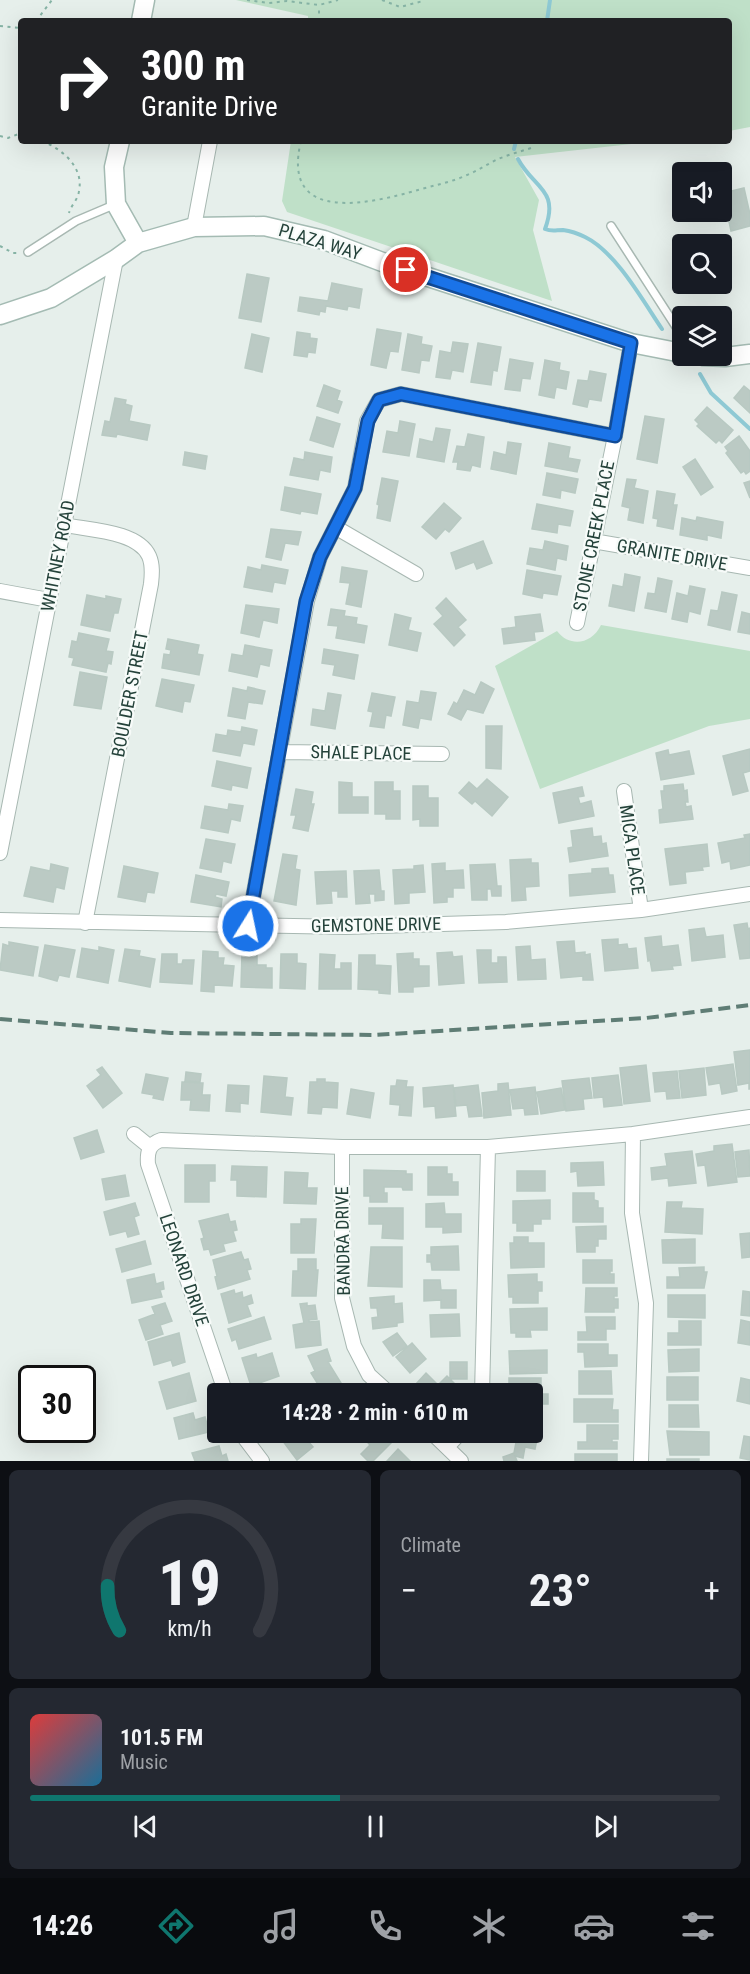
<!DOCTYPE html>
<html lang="en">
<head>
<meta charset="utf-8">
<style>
  :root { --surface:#171b24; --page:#242831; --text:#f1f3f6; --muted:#9ea1a6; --line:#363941; --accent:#0f766e }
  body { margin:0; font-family:"Roboto Condensed",sans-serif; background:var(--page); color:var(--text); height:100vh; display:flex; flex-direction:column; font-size:22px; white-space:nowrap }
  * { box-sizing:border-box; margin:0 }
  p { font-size:20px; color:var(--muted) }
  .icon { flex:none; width:33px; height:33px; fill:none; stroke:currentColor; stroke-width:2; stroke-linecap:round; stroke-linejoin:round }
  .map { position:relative; height:1461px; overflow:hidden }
  .details { display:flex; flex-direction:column; gap:9px; padding:9px; background:#0d0f14; flex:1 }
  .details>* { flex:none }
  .guide { position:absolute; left:18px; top:18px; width:714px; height:126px; border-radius:6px; box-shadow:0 6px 24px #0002; background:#202124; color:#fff; overflow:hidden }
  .fabs { position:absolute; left:672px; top:162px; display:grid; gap:12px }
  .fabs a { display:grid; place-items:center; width:60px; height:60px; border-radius:6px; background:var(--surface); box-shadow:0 6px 24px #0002; font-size:30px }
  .speed { position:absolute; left:18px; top:1365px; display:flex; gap:12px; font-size:30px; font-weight:700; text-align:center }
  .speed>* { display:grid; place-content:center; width:78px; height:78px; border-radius:50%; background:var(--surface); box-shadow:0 6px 24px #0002; line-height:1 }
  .speed .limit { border:3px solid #111; border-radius:9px; background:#fff; color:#111 }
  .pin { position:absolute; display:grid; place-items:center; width:51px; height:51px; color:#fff; margin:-26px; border:3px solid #fff; border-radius:50%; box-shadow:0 2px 6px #0007 }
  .me { position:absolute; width:66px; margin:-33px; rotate:10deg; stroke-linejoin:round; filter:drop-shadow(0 0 4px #0008) }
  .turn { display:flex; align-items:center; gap:21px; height:126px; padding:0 24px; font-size:27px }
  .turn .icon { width:78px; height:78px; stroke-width:2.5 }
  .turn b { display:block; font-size:42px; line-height:51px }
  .big { font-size:45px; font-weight:700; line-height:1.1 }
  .details .widget { flex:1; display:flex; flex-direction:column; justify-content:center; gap:9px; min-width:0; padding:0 21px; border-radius:9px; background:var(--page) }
  .details .dial { align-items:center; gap:0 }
  .dial svg { height:156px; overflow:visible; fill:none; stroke:var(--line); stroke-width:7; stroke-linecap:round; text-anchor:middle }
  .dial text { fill:var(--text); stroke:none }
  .song { display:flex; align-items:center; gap:18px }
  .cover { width:72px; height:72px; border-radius:9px; background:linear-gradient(135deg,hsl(0 70% 55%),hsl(200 70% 35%)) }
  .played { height:6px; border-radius:3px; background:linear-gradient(90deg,var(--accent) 45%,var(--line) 45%) }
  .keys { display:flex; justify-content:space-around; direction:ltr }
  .heat { display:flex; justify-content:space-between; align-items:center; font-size:33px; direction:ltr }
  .details .tiles { flex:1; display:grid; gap:9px; grid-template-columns:1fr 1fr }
  .widget:last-child { grid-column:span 2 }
  .trip { position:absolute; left:207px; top:1383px; width:336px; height:60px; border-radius:6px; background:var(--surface); box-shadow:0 6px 24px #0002; font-weight:700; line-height:60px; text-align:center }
  .dock { display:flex; height:96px; justify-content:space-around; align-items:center; background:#090b0e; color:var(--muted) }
  .dock .icon { width:42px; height:42px }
  .dock .current { color:var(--accent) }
  .dock b { font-size:27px; color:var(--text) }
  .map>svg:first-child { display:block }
</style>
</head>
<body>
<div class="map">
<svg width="750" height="1461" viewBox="0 0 750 1461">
  <rect width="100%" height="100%" fill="#e6efeb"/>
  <path fill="#bfe0c8" d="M236 0H750V127L729 131V21H308V16Z
    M291 141H658L515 157 539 200 533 230 552 301 287 212 282 201Z
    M601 625 750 651V719L709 726 540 789 495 666 557 631C570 648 592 644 601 625Z"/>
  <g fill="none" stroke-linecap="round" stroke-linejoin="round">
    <path stroke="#8ec9d4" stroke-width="4" d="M547 21 550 0
      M514 149 516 141
      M518 159C533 188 560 189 545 229 552 232 556 230 563 230 570 231 579 234 585 237 616 252 643 301 662 329
      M700 374 711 393 750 429"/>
  </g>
  <path fill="#bbcac4" stroke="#b8c9c2" stroke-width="1.5" d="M744 188 750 214V226L731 231 723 193Z
    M247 274 269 278 261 322 239 318Z
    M332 283 362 289 359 308 348 306 347 310 326 306 325 312 320 311 319 315 298 311 300 297 328 301Z
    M377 329 401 333 398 352 390 351 386 368 371 365Z
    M297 332 310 334V338L317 339 315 353 308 352 307 357 294 355Z
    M252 334 269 338 262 372 245 368Z
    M408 334 422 337 421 344 432 346 429 361 421 360 419 373 402 370Z
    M453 342 468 344 463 372 452 370 450 379 436 377 440 351 451 353Z
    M478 343 501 347 497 371 493 370 491 385 471 382Z
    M510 359 533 363 530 379 522 378 520 391 505 389Z
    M545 360 560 363 559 370 569 372 566 389 556 387 554 398 539 395Z
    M590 371 606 374 601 401 589 399 587 407 573 404 578 380 588 381Z
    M324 385 340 391 337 400 342 402 338 413 317 406Z
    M744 386 750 391V413L734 398Z
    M115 398 126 400 125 404 132 406 129 421 150 425 147 440 117 434 116 437 102 435 105 421 110 422Z
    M707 407 733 430 722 443 719 440 716 443 697 426 699 424 695 420Z
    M645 416 664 419 657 463 637 459Z
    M317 417 340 424 333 447 310 440Z
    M400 421 415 424 409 456 383 452 387 431 398 433Z
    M436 428 450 430 444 462 417 457 420 439 433 442Z
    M468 434 484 437 480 467 472 465 470 471 457 469 458 462H453L457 446 465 447Z
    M739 436 750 451V471L746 474 744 471 741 473 726 453 728 451 725 447Z
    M508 442 521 444 516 474 491 469 494 452 506 455Z
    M549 443 570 447 568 458 580 460 577 472 545 466Z
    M185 452 207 456 205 469 183 465Z
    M305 452 332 457 330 472 320 470 318 480 290 475 294 458 304 460Z
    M695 459 713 487 701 495 683 467Z
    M547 473 578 479 575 493 561 490 560 498 543 495Z
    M382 478 398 481 390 521 377 518 379 505 377 504Z
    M627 479 636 480 634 488 648 491 643 523 628 520 630 508 622 506Z
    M750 481V498L744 483Z
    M285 487 321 494 317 514 301 511 300 514 281 510Z
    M657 491 675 494 673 505H677L673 529 657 526 658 519 653 518Z
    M444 503 461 518 449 532 445 529 436 539 422 527Z
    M537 504 573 511 570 526 558 524 557 533 532 529Z
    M697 517 723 522 721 538 707 535V540L680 535 682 518 696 521Z
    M271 529 301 532 298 545 285 543 281 560 266 557Z
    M483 541 492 563 477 569 474 562 456 569 451 553Z
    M545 541 568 546 566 560 557 558 555 570 527 564 530 548 543 550Z
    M262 565 288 570 285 584 274 582 272 592 244 587 248 567 261 570Z
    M342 567 367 571 361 607 346 604 350 583 340 582Z
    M527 570 561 576 557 595 543 593 542 598 523 594Z
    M625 574 640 577 634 611 609 606 613 585 623 587Z
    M658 578 672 581 666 612 645 608 648 593 655 594Z
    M690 586 705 589 700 614 689 611 687 622 672 619 677 593 688 596Z
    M722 592 737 595 730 630 708 625 711 610 718 611Z
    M87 595 106 599V596L121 599 118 613H114L110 631 81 625Z
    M446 598 466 620 458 627 465 635 454 646 434 624 443 616 436 608Z
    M246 605 279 609 277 623 263 620 259 637 241 633Z
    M331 609 345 611 344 616 357 618 356 624 367 626 364 643 336 638 338 626 328 625Z
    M742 612 750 614V634L738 632Z
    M395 614 411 618 408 630 421 633 417 651 389 645Z
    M540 614 543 631 534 632 535 640 504 644 502 629 516 627 515 617Z
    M79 633 109 639 106 651 113 652 111 664 108 663 106 672 72 665 74 658 69 657 72 641 77 642Z
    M168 639 199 645 197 654 203 655 199 675 162 668 164 654 170 655 171 650 166 649Z
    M245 645 272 650 269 666 260 664 257 677 229 671 232 654 243 656Z
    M324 649 358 655 354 679 333 675 335 665 322 663Z
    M80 672 107 677 101 709 74 705Z
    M162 679 194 685 190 702 184 701 182 712 156 706Z
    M481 682 494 689 483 713 467 709 461 720 448 714 454 702 457 704 464 690 475 695Z
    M248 687 265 691 262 704 248 702 245 719 228 716 233 688 247 691Z
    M421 691 436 693 431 720 420 718 418 728 403 725 407 701 419 703Z
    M328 693 341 695 335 729 311 725 313 709 325 711Z
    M372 693 395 697 391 716 386 715 384 728 370 726 373 712 368 711Z
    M486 726H502L501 769 486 768Z
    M242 727 257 730 254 745 243 743 240 756 213 751 216 734 227 736 228 730 241 732Z
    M750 749V771L743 773 748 791 733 795 723 756Z
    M668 750 669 755 689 751 694 774 661 780 656 753Z
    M217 761 251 768 247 788 232 785 231 790 212 786Z
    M487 779 508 797 492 816 475 801 472 804 459 793 469 782 477 789Z
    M339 782 352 783V797H368V813H339Z
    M375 782H393V791H400V819H386V814H375Z
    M683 784 684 791 687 790 688 802H685L686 807 691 806 693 819 660 823 659 810 663 809 661 791H664V786Z
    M413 786H428V798H438V826H420V819L413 820Z
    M582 787 584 796 578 797 580 804 591 801 594 816 559 823 553 793Z
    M296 789 313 792 311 804H314L308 831 293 828 296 815H291Z
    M229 804 243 806 240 821 231 819 228 833 201 828 205 806 228 810Z
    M592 828 593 837 601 836 602 844 606 843 608 856 570 862 568 848 573 847 571 831Z
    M750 834V865L731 869 730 861 722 863 718 843 745 838 744 835Z
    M206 839 235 844 231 863 223 861 221 872 200 868Z
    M707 844 709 866 702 867 703 870 685 872 686 883 670 885 665 849Z
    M283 854 297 856 295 869 300 870 296 905 274 901Z
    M531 859V863H538L539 886 525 887 526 900 512 901 510 860Z
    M445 863V871L463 870 464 888H453V897H447V902L434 903 432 864Z
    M51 864 68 868 64 889 56 887 53 902 24 896 31 867 50 871Z
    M495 864 497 886H501V896H492L491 889H487V900H472L470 865Z
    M423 865 425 892 409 893V903L395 904 393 870 414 869V866Z
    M124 866 158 873 154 893 147 892 145 902 118 897Z
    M608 868 609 875H613L615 892 570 896 569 875 592 873V869Z
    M379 870 381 891H384V900L375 901V894H369L370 903 356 904 354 871Z
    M346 871 347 897H338V891H331L332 903 317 904 315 872Z
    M196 875 229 882 226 896 216 894 215 897 222 899 221 907 191 902Z
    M747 923 748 929 750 928V958L740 959 734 925Z
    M704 928 706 937 723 935 725 957 692 961 689 930Z
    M661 936 662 947 678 945 681 965 672 966 673 969 652 971 650 960 648 961 645 938Z
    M618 939V945L627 944 628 949 636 948 638 968 605 971 602 940Z
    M574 941 575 953 585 952V955L590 954 593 980H583V976L561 978 557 942Z
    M9 942 38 947 33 976 0 970 3 944 9 946Z
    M45 945 75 950 69 977 59 975 57 981 39 976Z
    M530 946 531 960 545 959 546 979 518 980 516 947Z
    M99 947 114 950 108 983 77 977 82 948 99 951Z
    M125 949 140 951 139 956 155 959 150 987 119 981Z
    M477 950H491V963H498V957H506L507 982 479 983Z
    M203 951 218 952V958H224L223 965 234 966 232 986 214 985V992L201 991Z
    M452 952 453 957 462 956 464 983 439 985 437 953Z
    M242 953 257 954V965H266V968H272V988L241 987Z
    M413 953V959H419V966H429V986L413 987V992H399L397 954Z
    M162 954H177V964H182L183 960H194L192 984 160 982Z
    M281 954H297V963L306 964 305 989 280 988Z
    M320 954 335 955 334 969H341V963H351V989H319Z
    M359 955H375V965L391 966 390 994 379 993V990L358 989Z
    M750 1050V1089H749V1083L738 1085 734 1052Z
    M733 1064 737 1091 722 1094 720 1083 709 1085 706 1068Z
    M646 1065 650 1101 624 1104 620 1068Z
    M102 1067 122 1093 103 1108 87 1086 101 1075 97 1070Z
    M704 1068 706 1095 682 1098 679 1071Z
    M677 1071 680 1098 667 1099 666 1091 655 1092 653 1073Z
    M186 1072 201 1074 200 1082 185 1081Z
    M146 1074 168 1078 163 1100 153 1098 154 1095 142 1093Z
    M618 1075 622 1105 604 1107 603 1097 594 1098 592 1078Z
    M264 1076 287 1078 285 1097 293 1098 291 1115 261 1112Z
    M589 1078 592 1098 583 1099 584 1109 566 1111 562 1081Z
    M317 1079H325V1082L338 1083 337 1108 322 1107 321 1114 308 1113 310 1082H317Z
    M397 1080 407 1081 406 1087H413L411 1116 399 1115 400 1105 390 1104 391 1086H396Z
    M182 1082 203 1083 202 1095H210L209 1111 190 1110 191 1100H181Z
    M508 1083 511 1115 484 1118 482 1093 498 1091V1084Z
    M228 1085 249 1086 248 1104 240 1103V1112L226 1111Z
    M453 1085 456 1116 436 1118 435 1106 424 1107 423 1088Z
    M478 1085 482 1116 469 1117 467 1105 456 1106 454 1088Z
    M535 1087 538 1114 525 1115 524 1108 513 1109 510 1090Z
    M561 1088 565 1110 541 1114 537 1092Z
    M351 1089 374 1093 370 1118 347 1114Z
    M97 1130 104 1152 81 1159 74 1138Z
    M732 1144 737 1182 708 1186 705 1165 698 1166 696 1154 714 1151V1146Z
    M749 1150 750 1176 738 1177 735 1152Z
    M692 1151 696 1183 669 1186 668 1178 652 1180 651 1168 667 1166 665 1154Z
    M603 1162 604 1185 578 1186 577 1171 571 1172V1163Z
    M185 1165H215V1181H209V1202H185Z
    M232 1166 267 1167 266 1197 237 1196V1180H231Z
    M428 1167H447V1174H452V1182H458V1195H428Z
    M364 1170 406 1171V1174H412V1190H403L402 1187H384V1193H387V1202H370V1196H364Z
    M517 1171H545V1191H517Z
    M285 1172 308 1173 307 1188H317L316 1204 284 1203Z
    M125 1175 129 1196 106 1200 102 1179Z
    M573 1193H594V1200L598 1201V1208H603V1222H573Z
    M550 1200V1219H541V1224H533V1231H517V1223H513V1201Z
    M667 1202H682L681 1208 703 1209 702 1234 665 1232Z
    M135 1203 139 1215 134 1217 139 1234 128 1237 126 1231 110 1235 104 1212Z
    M444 1203 445 1214H461V1232L443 1233V1227H426V1204Z
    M369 1208H403V1239L382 1238 383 1224H369Z
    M228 1214 230 1222 235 1221 237 1230 233 1231 236 1241 223 1244 225 1251 211 1255 209 1249 204 1250 201 1239 204 1238 199 1221Z
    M301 1219H316L314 1253H291V1224H301Z
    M606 1226V1239H598V1246H595V1252H577L576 1227Z
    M750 1233V1257L742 1258 740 1234Z
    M514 1237H528V1243H544V1267L511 1268 510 1243H514Z
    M695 1239V1263H663L662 1240Z
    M145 1241 151 1264 122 1272 116 1249Z
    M458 1246 459 1270H432L431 1262H427V1255H431V1247Z
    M371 1247H402V1287L368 1286Z
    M241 1252 244 1260 248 1259 251 1269 247 1270 250 1279 218 1289 215 1277 217 1276 213 1260Z
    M298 1259H316V1270H318L316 1296H292L293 1271H298Z
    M583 1260H612V1271H610V1274H614V1283H583Z
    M704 1267V1272H707L704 1288H667V1277H680L679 1268Z
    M154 1274 156 1284 163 1282 164 1289 160 1290 162 1297 132 1303 127 1280Z
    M537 1274V1282H542V1291H538V1303H513V1297H509L508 1275Z
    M424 1280H440L441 1290H456V1308H441V1300L424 1301Z
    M586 1288H617V1296H614V1299H618V1308H614V1312H585Z
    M234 1290 235 1294 242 1292 243 1298 251 1295 253 1303 247 1305 251 1316 229 1323 221 1294Z
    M743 1291 750 1292V1316L741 1315Z
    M668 1295H705V1318L668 1317Z
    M394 1296V1304L402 1303 403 1322 397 1323V1326L373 1329 372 1318 378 1317 377 1308H371L370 1298Z
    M165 1303 172 1321 160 1325 163 1334 146 1340 139 1320 155 1314 152 1307Z
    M307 1303V1306L315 1305 317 1319 309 1320V1322L319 1321 321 1345 296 1348 293 1325 304 1323 300 1304Z
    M547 1308V1330H530L531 1337H516V1333H511L510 1309Z
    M459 1314 460 1336 431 1337 430 1315Z
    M264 1317 271 1339 239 1349 236 1339 232 1341 228 1329Z
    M586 1317H615V1329H606V1340H578V1332H587Z
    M741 1320 750 1322V1345L738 1343Z
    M679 1321H701V1345H668V1333H679Z
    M179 1333 185 1362 173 1366 171 1360 154 1365 148 1342Z
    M397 1333 407 1346 393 1356 383 1342Z
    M412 1343 426 1359 410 1373 396 1357Z
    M578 1344H608V1355H617V1366L585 1367 584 1352H578Z
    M327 1349 331 1361 328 1362 341 1383 324 1394 311 1373 315 1371 308 1356Z
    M699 1349V1371L669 1372 668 1350Z
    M547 1350V1373L510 1374 509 1351Z
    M272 1353 279 1376 251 1386 242 1358 256 1354 257 1358Z
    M450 1362H467V1379H450Z
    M579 1371H611L612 1394H579Z
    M189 1373 196 1401 167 1409 159 1382Z
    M426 1373 438 1385 447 1376 464 1393 426 1394 416 1384Z
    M667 1377H698V1400H667Z
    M509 1378H541V1394H548V1404H532V1394H509Z
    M741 1378 750 1380V1404L737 1401Z
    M281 1384 285 1394H265L264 1391Z
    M574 1399H613L612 1410H618V1422H574Z
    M669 1405H698L699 1427H669Z
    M193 1413 195 1420 205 1417 209 1432 179 1439 174 1418Z
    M587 1425H618V1439H612V1442H617V1449H578V1442H587Z
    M667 1431 709 1432V1455H670Z
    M284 1432H311L313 1435 307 1440 313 1447 297 1460 279 1436Z
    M358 1432H386L394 1440 373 1461H368L361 1454 370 1445Z
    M518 1432 538 1434 535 1449 525 1447 523 1458 515 1456 517 1461H504L503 1457 514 1453Z
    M744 1436 750 1437V1460L740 1458Z
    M219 1446 222 1456 226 1454 228 1461H195L192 1453Z
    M398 1449 410 1461H387Z
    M575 1454H617V1461H575Z
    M667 1459H699V1461H667Z"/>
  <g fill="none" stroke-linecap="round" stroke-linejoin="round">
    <g stroke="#a8b8b2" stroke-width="10">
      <path id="lane" d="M611 226 682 336
        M28 252 76 221 116 204"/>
    </g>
    <g stroke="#a8b8b2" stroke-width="16">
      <path id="street" d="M194 227 210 141
        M65 525C89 530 138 531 149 556 153 565 152 575 151 584L85 923
        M335 527 416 574
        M593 541 750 568
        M0 591 49 600
        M577 623 615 436 631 343
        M280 752 442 754
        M624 791 641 910
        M0 853 116 259
        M0 920 346 927 506 922 641 910 750 894
        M248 925 307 601 320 557 355 488 367 421 379 400 401 394 615 436
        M134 1134 150 1147
        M633 1134 750 1117
        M342 1147V1298L354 1346 369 1375 390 1394
        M226 1394 148 1164C147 1152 149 1144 161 1140L342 1147H488
        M482 1394 488 1147 633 1134 632 1213 646 1303 641 1461
        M240 1432 262 1461
        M431 1432 461 1461
        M447 1447 461 1432"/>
    </g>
    <g stroke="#a4bbb3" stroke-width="21">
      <path id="secondary" d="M141 21 145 0
        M120 141 114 167 116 204 138 243
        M0 315 51 298 116 259 138 243 194 227 264 226 324 240 385 263 631 343 682 353
        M702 356 725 357 750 354"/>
    </g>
    <path stroke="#86b3a5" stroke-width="2" stroke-dasharray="3 4.5" stroke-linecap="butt" d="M247 0 269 3 287 1 319 5 338 0
      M382 0 400 7 423 1
      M36 21 52 0
      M319 21V6
      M0 26 21 28
      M0 136 8 138 21 133
      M42 141C62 149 84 167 79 191 78 200 71 205 69 213
      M301 141C280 226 372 203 418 190 435 185 452 182 467 175 477 171 486 165 496 160 507 155 519 152 531 148
      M0 246 13 253H20"/>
    <use href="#lane" stroke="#fff" stroke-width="7"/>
    <use href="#street" stroke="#fff" stroke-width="14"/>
    <use href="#secondary" stroke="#fff" stroke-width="18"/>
    <path stroke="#5f7d75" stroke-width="4" stroke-dasharray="12 6" stroke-linecap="butt" d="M0 1019 171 1033 374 1035 646 1018 750 1005"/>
  </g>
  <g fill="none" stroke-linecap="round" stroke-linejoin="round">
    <g stroke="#114b97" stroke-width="15">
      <path id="route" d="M248 926 306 601 320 557 355 488 368 421 379 400 401 394 615 436 631 343 406 270"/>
    </g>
    <use href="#route" stroke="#1a73e8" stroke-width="10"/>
  </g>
  <g text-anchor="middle" stroke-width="4.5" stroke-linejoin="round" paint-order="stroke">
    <g font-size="18" fill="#24423a" stroke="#f7fbf9">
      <text transform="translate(320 242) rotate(17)" y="6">PLAZA WAY</text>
      <text transform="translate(594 536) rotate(-79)" y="6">STONE CREEK PLACE</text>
      <text transform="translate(672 555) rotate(10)" y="6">GRANITE DRIVE</text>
      <text transform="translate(58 556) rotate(-79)" y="6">WHITNEY ROAD</text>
      <text transform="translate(130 694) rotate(-79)" y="6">BOULDER STREET</text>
      <text transform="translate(361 753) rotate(1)" y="6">SHALE PLACE</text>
      <text transform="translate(632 850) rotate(82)" y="6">MICA PLACE</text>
      <text transform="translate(376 925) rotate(-1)" y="6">GEMSTONE DRIVE</text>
      <text transform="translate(343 1241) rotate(-91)" y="6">BANDRA DRIVE</text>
      <text transform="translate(184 1270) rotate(71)" y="6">LEONARD DRIVE</text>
    </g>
  </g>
</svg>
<div class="fabs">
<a><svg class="icon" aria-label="sound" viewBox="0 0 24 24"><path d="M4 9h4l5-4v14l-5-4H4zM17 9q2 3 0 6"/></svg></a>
<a><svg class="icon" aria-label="search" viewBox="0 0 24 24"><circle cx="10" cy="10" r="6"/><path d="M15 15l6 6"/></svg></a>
<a><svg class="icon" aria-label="layers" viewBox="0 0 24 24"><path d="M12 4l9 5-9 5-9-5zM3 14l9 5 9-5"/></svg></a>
</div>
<div class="speed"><div class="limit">30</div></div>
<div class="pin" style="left:406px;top:270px;background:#d93025"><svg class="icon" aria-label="arrive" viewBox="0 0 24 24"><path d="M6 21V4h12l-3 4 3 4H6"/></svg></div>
<svg class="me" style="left:248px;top:926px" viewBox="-20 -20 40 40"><circle r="17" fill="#1a73e8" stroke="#fff" stroke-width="3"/><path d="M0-11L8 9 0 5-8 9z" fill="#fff"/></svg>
<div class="trip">14:28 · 2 min · 610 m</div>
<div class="guide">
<div class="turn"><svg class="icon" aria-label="right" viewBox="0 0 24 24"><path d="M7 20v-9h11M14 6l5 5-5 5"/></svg><div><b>300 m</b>Granite Drive</div></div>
</div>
</div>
<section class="details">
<div class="tiles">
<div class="widget dial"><svg viewBox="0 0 100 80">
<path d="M14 69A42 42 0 1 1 86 69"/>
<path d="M14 69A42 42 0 0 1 8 46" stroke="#0f766e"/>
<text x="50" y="56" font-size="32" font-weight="700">19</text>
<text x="50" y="72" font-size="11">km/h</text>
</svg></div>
<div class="widget"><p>Climate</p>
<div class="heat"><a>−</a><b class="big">23°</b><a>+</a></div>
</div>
<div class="widget">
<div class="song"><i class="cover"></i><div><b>101.5 FM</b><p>Music</p></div></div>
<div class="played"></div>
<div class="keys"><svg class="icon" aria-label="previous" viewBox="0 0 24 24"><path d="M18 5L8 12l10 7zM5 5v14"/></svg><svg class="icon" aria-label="pause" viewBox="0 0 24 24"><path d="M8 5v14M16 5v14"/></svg><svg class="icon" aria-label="next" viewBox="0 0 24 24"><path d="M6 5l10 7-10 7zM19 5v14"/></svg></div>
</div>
</div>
</section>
<nav class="dock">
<b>14:26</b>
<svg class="icon current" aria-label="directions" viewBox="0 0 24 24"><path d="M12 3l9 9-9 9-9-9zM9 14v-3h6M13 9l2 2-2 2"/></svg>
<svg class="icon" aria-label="music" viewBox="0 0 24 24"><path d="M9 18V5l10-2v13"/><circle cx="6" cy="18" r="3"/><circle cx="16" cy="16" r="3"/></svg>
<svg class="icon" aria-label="phone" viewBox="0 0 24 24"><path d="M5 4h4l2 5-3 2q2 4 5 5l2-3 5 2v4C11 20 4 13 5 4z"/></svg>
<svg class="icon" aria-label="climate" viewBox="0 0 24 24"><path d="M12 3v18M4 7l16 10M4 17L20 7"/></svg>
<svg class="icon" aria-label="car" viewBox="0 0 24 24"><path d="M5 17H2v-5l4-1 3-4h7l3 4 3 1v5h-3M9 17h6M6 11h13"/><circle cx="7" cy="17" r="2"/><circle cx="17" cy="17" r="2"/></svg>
<svg class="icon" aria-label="filters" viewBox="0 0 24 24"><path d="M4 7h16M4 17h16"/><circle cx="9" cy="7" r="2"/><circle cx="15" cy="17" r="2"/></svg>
</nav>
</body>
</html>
